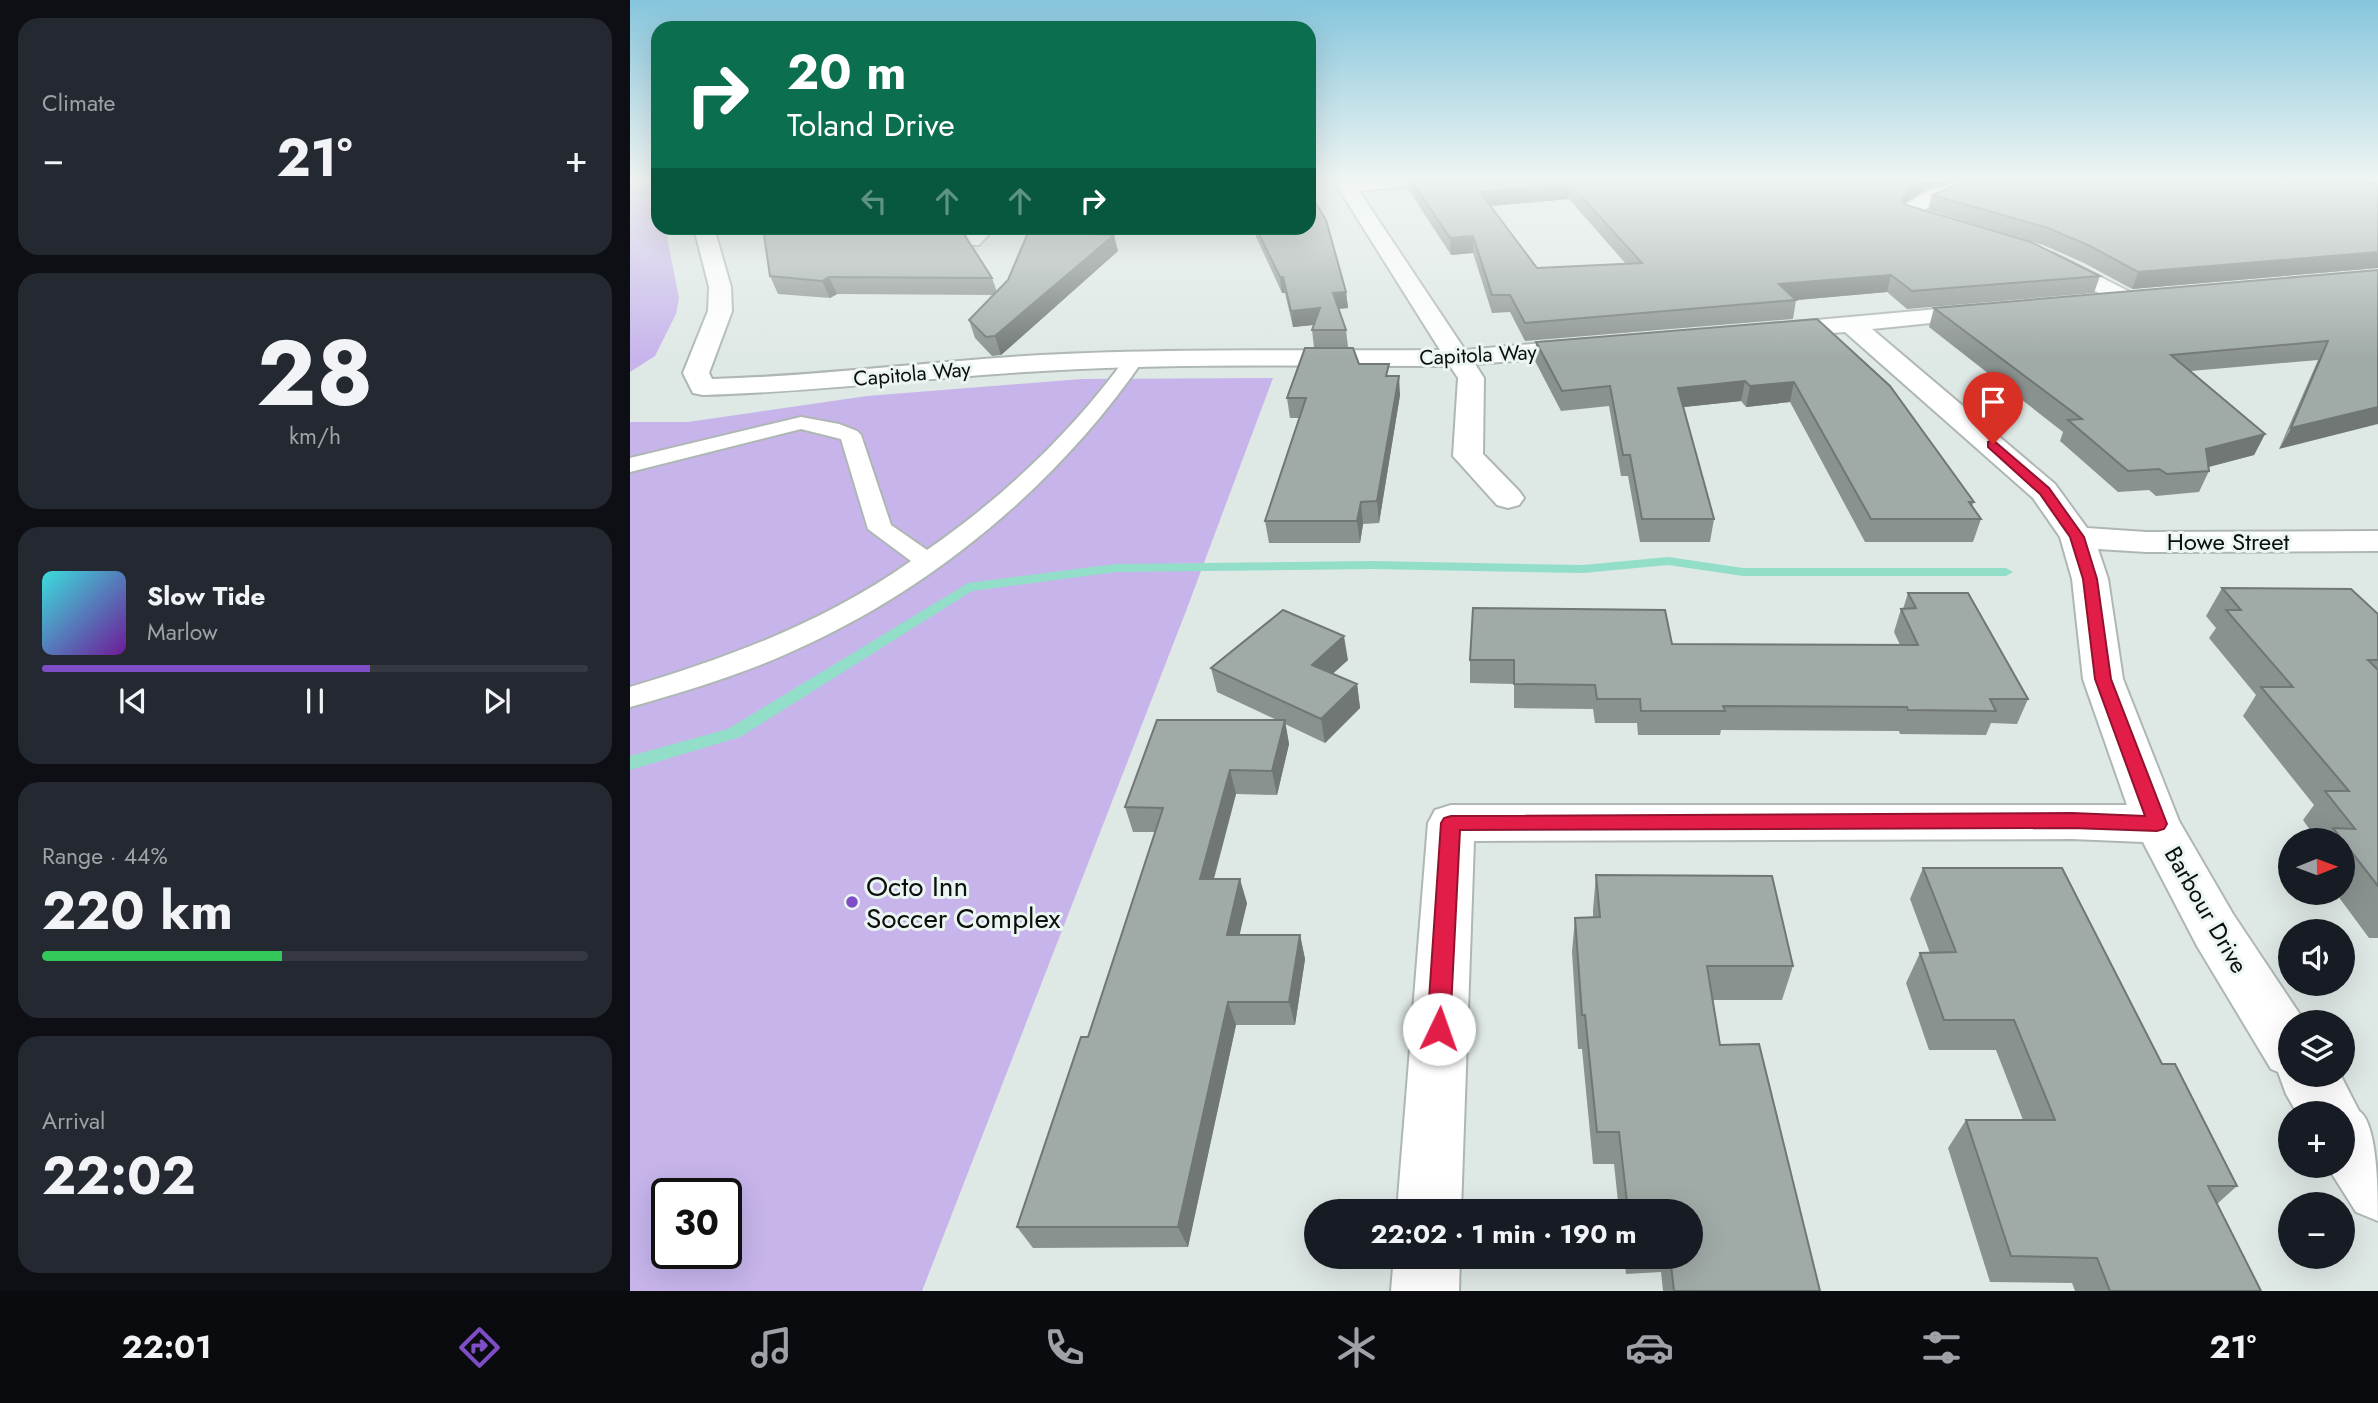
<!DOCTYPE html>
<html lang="en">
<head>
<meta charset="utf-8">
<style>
  :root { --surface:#171b24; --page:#242831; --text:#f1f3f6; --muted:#9ea1a6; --line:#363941; --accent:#7f4dc5 }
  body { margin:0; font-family:Jost,sans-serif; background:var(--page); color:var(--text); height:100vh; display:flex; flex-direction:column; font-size:26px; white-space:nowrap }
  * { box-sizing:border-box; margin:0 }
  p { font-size:23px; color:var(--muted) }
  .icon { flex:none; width:38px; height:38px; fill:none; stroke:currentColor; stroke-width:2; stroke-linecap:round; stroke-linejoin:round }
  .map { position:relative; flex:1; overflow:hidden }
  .panel { display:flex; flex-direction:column; gap:18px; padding:18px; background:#0d0f14; width:630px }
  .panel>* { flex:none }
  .top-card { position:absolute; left:21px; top:21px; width:665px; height:214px; border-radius:21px; box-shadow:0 7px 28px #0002; background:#0b6e4f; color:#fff; overflow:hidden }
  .needle { width:46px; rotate:89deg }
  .buttons { position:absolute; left:1648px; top:828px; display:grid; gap:14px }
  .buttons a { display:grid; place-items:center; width:77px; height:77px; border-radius:50%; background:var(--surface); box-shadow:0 7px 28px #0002; font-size:35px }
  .speed { position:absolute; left:21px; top:1178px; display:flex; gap:14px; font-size:35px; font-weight:700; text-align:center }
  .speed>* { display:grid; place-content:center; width:91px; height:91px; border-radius:50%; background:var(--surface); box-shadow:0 7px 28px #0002; line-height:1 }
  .speed .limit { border:4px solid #111; border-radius:10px; background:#fff; color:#111 }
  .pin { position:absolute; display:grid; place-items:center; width:60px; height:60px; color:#fff; margin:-72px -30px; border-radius:50% 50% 50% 0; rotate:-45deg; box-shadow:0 0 7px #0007 }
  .pin .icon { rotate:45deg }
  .me { position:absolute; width:77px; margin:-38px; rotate:3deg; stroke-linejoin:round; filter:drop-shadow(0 0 5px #0008) }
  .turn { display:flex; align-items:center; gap:24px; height:147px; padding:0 21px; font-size:32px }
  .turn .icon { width:91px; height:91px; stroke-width:2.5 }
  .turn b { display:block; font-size:49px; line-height:60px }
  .lanes { display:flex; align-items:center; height:66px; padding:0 21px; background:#0003; justify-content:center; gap:35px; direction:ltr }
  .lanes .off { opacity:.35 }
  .big { font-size:52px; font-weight:700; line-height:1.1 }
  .panel .card { flex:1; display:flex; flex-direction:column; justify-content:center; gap:10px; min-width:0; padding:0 24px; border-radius:21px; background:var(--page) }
  .panel .dial { align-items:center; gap:0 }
  .dial b { font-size:91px; line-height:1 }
  .song { display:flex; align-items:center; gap:21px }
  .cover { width:84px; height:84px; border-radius:10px; background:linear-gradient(135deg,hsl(180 70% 55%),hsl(280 70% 35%)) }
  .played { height:7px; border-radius:4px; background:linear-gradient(90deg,var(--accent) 60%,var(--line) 60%) }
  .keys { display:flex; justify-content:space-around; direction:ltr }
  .heat { display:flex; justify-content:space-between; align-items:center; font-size:38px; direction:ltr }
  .charge { height:10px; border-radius:5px; background:linear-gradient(90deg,#34c759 44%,var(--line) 0) }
  .trip { position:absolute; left:674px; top:1199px; width:399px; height:70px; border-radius:35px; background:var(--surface); box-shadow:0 7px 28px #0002; font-weight:700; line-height:70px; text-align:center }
  .dock { display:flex; height:112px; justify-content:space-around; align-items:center; background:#090b0e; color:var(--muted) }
  .dock .icon { width:49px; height:49px }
  .dock .current { color:var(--accent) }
  .dock b { font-size:32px; color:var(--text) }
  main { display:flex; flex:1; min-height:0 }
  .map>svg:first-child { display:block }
</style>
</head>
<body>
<main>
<section class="panel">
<div class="card"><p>Climate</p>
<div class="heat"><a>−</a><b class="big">21°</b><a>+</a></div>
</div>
<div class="card dial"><b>28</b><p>km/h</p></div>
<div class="card">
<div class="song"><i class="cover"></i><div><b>Slow Tide</b><p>Marlow</p></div></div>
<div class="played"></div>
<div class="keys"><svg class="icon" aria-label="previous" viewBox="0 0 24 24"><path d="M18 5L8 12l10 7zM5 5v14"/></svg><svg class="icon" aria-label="pause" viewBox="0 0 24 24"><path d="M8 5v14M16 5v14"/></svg><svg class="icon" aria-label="next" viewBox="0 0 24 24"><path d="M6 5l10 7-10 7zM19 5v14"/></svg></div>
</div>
<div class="card"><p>Range · 44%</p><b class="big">220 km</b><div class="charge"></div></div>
<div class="card"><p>Arrival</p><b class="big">22:02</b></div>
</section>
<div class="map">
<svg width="1748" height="1291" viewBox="0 0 1748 1291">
  <rect width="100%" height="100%" fill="#dee8e5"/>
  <path fill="#c6b4eb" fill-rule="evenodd" d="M26 183 28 228H35L49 298 46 314 25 356 0 372V185Z
    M643 378 556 611 292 1291H0V422H58L237 396 452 379ZM37 1194H96V1253H37Z"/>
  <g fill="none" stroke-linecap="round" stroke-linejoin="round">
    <path fill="#93dec9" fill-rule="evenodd" d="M1038 557 1113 568H1376L1383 572 1376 576H1113L1038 565 953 573 743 569 486 572 342 591 110 737 0 770V756L98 729 338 583 486 564 743 561 953 565Z"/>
    <g stroke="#aeb7b4" stroke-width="4">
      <path id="service" d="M505 353 514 359C431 480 310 583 176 645 120 672 60 690 0 707V687C100 657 195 622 281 561L238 529 211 439 171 429 0 472V458L171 417 209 424 227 431 231 435 261 525 297 550C375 496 443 431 498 355Z"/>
    </g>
    <g stroke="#aeb7b4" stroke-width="4">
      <path id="minor" d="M702 178H720L722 181 816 178 807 183 729 191 835 350 958 339 967 342 971 347 967 352 958 355 845 364 854 378 853 454 889 491 894 498 889 505 878 508 867 505 823 456 828 378 820 366C684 366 548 363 412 371 298 377 186 392 73 395L63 393 53 373 78 311 79 287 64 228H84L101 287 102 311 79 373 82 379C192 376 301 361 411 355 544 348 677 351 810 350Z
        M1352 180 1358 181 1361 185 1358 189 1330 193 1291 211 1329 224 1332 228 1329 232H1315L1273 218 1270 214C1284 189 1326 183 1352 180Z
        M344 228H365L349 245H335L332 241Z
        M1423 253 1506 295 1509 300 1506 305H1490L1416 263 1412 259 1416 255Z
        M1352 305 1360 307 1364 312 1360 317 1242 329 1425 484 1457 528 1516 532 1748 531V551L1516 552 1468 549 1478 579 1493 679 1549 821 1603 914 1675 1022H1661V1074H1710L1729 1111C1748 1123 1748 1195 1748 1221L1726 1212 1697 1166H1713V1113H1667L1656 1094 1648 1072 1641 1069 1567 946 1513 842 1442 839 844 841 831 1211H767L798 823 805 810 821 805H1497L1453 679 1442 579 1430 537 1403 498 1215 332 1143 338 1134 336 1131 331 1134 326 1143 324Z
        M764 1256H830L829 1291H761Z"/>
    </g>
    <use href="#service" fill="#fff" fill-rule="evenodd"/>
    <use href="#minor" fill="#fff" fill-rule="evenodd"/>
  </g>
  <path fill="#8a9290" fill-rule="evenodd" d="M777 178H1342L1302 187 1276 202 1275 204 1470 276 1464 293 1277 309 1257 292 1166 300 1163 319 895 341 880 312 862 313 843 253 821 255 778 189ZM939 199 996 264 907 268 861 206Z
    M1353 178H1748V268L1502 289 1454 263 1413 245 1298 210 1302 195Z
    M622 228H679L716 292 718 308 708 309 716 330 718 347H684L682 330 684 325 663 327 655 293H652Z
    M329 229 362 278 367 292 378 280 483 234 482 235 488 251 371 355 362 356 345 338 339 320 363 295 207 294 200 298 148 294 140 276Z
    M1748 270 1649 449 1688 360 1561 371 1635 434 1624 455 1579 467V471L1569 492 1526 496 1519 490 1488 492 1430 441 1433 432 1299 327 1304 308Z
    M1187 319 1344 502 1342 506 1351 519 1343 542H1235L1160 402 1116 407 1111 401 1053 407 1084 519 1080 542H1010L998 476H991L979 406 931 411 905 361 906 342Z
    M729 364 760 376 770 395 749 523 733 524 730 543H639L635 521 669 418H660L657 398Z
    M1592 588 1748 614V938H1739L1705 892H1713V840H1687L1673 820 1684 805 1613 716 1626 695 1579 638 1586 628 1576 616Z
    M1278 593 1398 699 1387 724 1361 723 1356 735 1270 734 1269 731 1091 730 1090 735H1008L1007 723H965L963 709 884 708V684L840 683V660L1042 644 1270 645 1264 632 1271 609H1273Z
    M718 660 702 674 727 684 730 708 695 743 655 724 659 744 647 795 606 794 584 879 617 903 609 935H670L675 959 665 1025H606L558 1247 403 1248 387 1227 458 1037 525 832H503L495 807 647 720 587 692 581 668Z
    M1293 868 1532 1064 1607 1186 1587 1204 1631 1291H1445L1442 1283 1360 1282 1318 1148 1336 1120H1393L1366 1050H1299L1276 983 1290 953H1300L1280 899Z
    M966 875 1163 966 1152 1000H1082L1090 1045 1190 1291H1033L1031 1272 996 1274 994 1256H1060V1211H989L984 1164H963L952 1049H948L942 952 945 918 963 917V910Z"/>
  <path fill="#707775" d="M1295 178H1342L1302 187 1276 202 1268 216 1272 200 1280 187Z
    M940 184 939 199 850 207V192Z
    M467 228H486L483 234 464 250 460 234Z
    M484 235 488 251 371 355 365 336Z
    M843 236V253L821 255 820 238Z
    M1748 252V268L1502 289 1508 272Z
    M1261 275 1257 292 1145 302 1149 284Z
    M199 277 207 294 200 298 192 281Z
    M650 277H653L655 293H652Z
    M716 292 718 308 705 309 703 293Z
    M690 308 692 324 663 327 661 311Z
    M769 376 770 395 749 523 747 501Z
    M1115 381 1111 401 1045 408 1048 388Z
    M1164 382 1160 402 1116 407 1120 386Z
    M1748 407V424L1649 449 1661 428Z
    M1635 434 1624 455 1566 470 1576 449Z
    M731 502 733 524 730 543 727 521Z
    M714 636 718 660 686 689 682 665Z
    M727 684 730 708 695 743 691 719Z
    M655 720 659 744 647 795 642 771Z
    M600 770 606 794 577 903 570 879Z
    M610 879 617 903 604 959 597 935Z
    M670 935 675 959 665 1025 659 1002Z
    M598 1002 606 1025 558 1247 548 1227Z"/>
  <path fill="#a0aaa7" stroke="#707775" stroke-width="2" fill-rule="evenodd" d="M780 178H1295L1280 187 1272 200 1276 205 1401 242 1470 276 1282 291 1261 275 1149 284 1166 300 895 323 880 295H862L843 236 820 238ZM940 184 1012 263 907 268 850 192Z
    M1353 178H1720L1748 185V252L1508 272 1460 246 1418 228 1302 195 1335 181Z
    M679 192 696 220 716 292 703 293 716 330H682L690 308 661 311 653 277H650L626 228H679Z
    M133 228H326L332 231 362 278 199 277 192 281 140 276Z
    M400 228H467L460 234 484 235 365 336 356 337 339 320 378 280Z
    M1748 270V407L1661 428 1698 341 1541 355 1635 434 1576 449 1579 471 1537 474 1529 469 1498 471 1438 420 1452 419 1304 308Z
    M1187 319 1260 386 1344 502H1339L1351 519H1241L1164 382 1120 386 1115 381 1048 388 1084 519H1012L1000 455H993L980 386 932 391 906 342Z
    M675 348H723L729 364H759L756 376H769L747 501 731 502 727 521H635L676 398H657Z
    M1592 588 1721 589 1748 614V660H1738L1748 670V886L1703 828 1725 829 1695 791H1719L1631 687H1663L1596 610H1611Z
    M1278 593H1338L1398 699H1360L1366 711 1278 710 1277 707 1093 706 1095 711H1011L1010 699H967L965 685 884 684V660H840L843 608 1035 610 1042 644 1288 645 1271 609 1286 608Z
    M653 610 714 636 682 665 727 684 691 719 581 668Z
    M527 720H655L642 771 600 770 570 879H610L597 935H670L659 1002H598L548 1227H387L451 1037H458L533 808 495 807Z
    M1293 868H1432L1532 1064H1545L1607 1186H1578L1631 1291H1480L1467 1258 1381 1256 1336 1120H1425L1384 1020H1314L1290 953 1326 952Z
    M966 875 1142 876 1163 966H1077L1090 1045 1129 1044 1190 1291H1044L1040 1256H1060V1211H998L989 1132H967L955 1015H952L945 918 970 917Z"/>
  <linearGradient id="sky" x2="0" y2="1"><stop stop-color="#86c5dc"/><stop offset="0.5" stop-color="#f0f5f3"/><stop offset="1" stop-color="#f0f5f3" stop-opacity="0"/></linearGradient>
  <rect width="1748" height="359" fill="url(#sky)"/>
  <path fill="#e11d48" stroke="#92132f" stroke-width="2" d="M1363 440 1419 488 1454 537 1467 579 1481 679 1537 824 1534 829 1527 831 1442 828 830 830 820 1029 817 1037 809 1040 801 1037 797 1029 811 823 814 818 821 816 1442 813 1515 816 1465 679 1453 579 1440 537 1410 494 1358 447V442Z"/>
  <circle fill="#7f4dc5" stroke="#ebf5f2" stroke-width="2.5" cx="222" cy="902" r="7"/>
  <g text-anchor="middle" stroke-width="6" stroke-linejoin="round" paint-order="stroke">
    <g font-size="21" fill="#0c0f0e" stroke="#ebf5f2">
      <text transform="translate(848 355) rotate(-3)" y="7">Capitola Way</text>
      <text transform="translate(282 374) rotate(-5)" y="7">Capitola Way</text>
    </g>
    <g font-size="24" fill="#0c0f0e" stroke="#ebf5f2">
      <text x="1598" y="550">Howe Street</text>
      <text transform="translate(1576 910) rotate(60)" y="8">Barbour Drive</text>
    </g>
    <g font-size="28" fill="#0c0f0e" stroke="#ebf5f2" text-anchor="start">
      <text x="236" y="896">Octo Inn<tspan x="236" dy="32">Soccer Complex</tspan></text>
    </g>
  </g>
</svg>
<div class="buttons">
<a><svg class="needle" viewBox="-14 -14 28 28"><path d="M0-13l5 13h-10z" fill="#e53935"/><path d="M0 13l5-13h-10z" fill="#9ea1a6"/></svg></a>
<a><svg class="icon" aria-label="sound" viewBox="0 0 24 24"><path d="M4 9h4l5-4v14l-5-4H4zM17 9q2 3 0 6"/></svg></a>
<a><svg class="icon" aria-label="layers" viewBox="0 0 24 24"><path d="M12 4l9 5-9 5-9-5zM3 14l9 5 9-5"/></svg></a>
<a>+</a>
<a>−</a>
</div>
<div class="speed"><div class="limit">30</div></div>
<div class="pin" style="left:1363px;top:444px;background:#d93025"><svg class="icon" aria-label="arrive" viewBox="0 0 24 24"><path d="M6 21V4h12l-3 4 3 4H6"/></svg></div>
<svg class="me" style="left:809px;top:1029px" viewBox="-20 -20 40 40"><circle r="19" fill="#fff"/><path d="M0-13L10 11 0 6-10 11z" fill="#e11d48"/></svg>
<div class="trip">22:02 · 1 min · 190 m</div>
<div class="top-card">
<div class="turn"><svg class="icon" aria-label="right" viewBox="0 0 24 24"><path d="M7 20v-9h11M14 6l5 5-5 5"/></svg><div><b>20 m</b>Toland Drive</div></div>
<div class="lanes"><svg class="icon off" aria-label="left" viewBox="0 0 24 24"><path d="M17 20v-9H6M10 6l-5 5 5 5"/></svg><svg class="icon off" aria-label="ahead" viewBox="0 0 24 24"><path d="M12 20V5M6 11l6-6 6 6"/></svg><svg class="icon off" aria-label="ahead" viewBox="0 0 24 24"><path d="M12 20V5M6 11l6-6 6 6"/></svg><svg class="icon" aria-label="right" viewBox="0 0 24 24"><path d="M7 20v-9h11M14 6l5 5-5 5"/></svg></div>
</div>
</div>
</main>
<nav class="dock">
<b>22:01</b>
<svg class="icon current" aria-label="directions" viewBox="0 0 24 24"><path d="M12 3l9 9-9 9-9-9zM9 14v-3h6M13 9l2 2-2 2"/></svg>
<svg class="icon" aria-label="music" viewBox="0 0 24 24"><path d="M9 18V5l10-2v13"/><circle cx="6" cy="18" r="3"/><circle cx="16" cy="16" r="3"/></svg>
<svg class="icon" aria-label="phone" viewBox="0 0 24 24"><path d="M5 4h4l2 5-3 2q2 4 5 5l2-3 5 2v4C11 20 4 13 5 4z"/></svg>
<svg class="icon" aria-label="climate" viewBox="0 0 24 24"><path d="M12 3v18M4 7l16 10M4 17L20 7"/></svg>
<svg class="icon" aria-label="car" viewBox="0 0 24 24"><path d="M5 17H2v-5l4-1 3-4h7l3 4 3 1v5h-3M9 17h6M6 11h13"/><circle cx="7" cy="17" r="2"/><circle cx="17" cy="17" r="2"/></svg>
<svg class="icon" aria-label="filters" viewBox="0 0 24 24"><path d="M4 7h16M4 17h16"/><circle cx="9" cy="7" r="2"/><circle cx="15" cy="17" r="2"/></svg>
<b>21°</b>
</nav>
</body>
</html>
